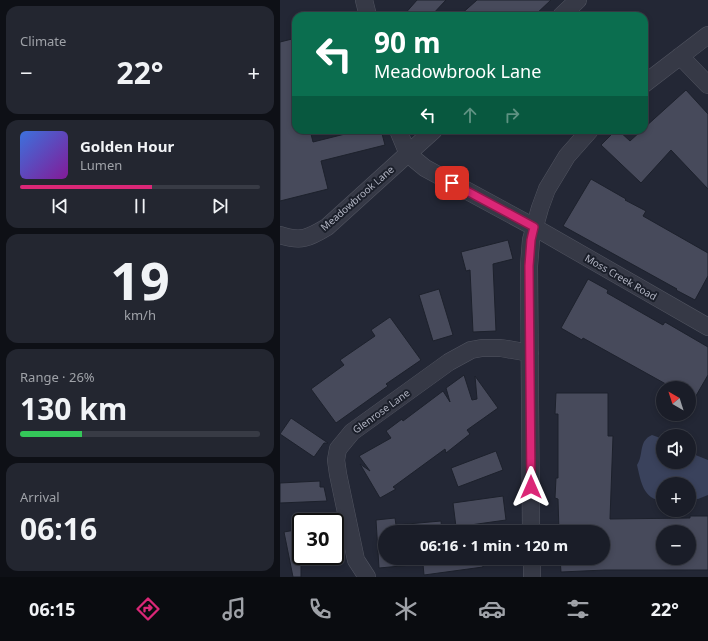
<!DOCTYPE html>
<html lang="en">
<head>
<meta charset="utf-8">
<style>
  :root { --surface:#1a1d28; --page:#232630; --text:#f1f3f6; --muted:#9fa2a8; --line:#383b45; --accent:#db2777 }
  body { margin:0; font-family:"Noto Sans",sans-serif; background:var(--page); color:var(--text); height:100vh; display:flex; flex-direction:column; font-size:15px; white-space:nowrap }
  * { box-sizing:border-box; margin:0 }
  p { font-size:13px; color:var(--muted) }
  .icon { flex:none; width:22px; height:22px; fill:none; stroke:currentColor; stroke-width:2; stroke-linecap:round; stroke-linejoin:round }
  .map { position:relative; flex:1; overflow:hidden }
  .drawer { display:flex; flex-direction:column; gap:6px; padding:6px; background:#0e1016; width:280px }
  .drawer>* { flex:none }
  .banner { position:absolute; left:12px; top:12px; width:356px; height:122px; border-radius:12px; box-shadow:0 2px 6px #0003,0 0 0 1px var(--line); background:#0b6e4f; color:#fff; overflow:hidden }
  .needle { width:26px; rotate:321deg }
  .controls { position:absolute; left:376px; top:381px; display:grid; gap:8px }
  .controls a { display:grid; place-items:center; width:40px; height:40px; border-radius:50%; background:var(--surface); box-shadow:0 2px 6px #0003,0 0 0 1px var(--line); font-size:20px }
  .speed { position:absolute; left:12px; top:513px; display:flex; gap:8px; font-size:20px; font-weight:700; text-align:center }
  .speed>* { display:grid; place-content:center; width:52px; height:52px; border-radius:50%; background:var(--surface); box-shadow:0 2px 6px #0003,0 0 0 1px var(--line); line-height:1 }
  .speed .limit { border:2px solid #111; border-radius:6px; background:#fff; color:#111 }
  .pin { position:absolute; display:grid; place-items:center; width:34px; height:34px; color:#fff; margin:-17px; border-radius:8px; box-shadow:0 2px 6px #0006 }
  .me { position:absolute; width:44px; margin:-22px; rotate:0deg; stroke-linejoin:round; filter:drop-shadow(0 0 3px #0008) }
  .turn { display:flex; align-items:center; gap:14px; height:84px; padding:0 16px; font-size:18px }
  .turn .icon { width:52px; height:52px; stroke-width:2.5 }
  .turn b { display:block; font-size:28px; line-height:34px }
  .lanes { display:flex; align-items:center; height:38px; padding:0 16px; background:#0003; justify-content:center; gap:20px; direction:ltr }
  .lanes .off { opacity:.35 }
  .big { font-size:30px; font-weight:700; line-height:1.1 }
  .drawer .widget { flex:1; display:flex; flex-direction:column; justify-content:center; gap:6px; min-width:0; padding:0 14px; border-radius:12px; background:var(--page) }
  .drawer .dial { align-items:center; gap:0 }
  .dial b { font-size:52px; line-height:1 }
  .song { display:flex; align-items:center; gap:12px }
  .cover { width:48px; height:48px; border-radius:6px; background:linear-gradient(135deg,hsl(220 70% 55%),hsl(290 70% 35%)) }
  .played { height:4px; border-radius:2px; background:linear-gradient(90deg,var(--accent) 55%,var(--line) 55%) }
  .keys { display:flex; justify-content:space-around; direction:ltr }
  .heat { display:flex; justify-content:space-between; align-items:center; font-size:22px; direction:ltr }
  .charge { height:6px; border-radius:3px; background:linear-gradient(90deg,#34c759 26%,var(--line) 0) }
  .trip { position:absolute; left:98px; top:525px; width:232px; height:40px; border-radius:20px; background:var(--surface); box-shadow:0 2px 6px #0003,0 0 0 1px var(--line); font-weight:700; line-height:40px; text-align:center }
  .dock { display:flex; height:64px; justify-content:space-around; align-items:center; background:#0a0c10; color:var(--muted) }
  .dock .icon { width:28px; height:28px }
  .dock .current { color:var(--accent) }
  .dock b { font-size:18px; color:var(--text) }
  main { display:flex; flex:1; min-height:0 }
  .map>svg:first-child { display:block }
</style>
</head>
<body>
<main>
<section class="drawer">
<div class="widget"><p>Climate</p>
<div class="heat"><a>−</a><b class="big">22°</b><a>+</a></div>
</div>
<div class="widget">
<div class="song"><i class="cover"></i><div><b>Golden Hour</b><p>Lumen</p></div></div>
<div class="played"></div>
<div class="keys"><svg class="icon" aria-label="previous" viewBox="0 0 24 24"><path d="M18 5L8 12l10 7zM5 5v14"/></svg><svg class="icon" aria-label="pause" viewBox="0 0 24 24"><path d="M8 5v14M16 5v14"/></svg><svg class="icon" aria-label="next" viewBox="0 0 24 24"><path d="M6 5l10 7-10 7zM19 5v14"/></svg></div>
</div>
<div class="widget dial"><b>19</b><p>km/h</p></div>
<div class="widget"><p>Range · 26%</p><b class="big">130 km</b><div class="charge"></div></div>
<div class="widget"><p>Arrival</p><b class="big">06:16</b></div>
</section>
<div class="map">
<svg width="428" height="577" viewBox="0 0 428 577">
  <rect width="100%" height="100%" fill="#232735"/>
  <path fill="#3a425c" d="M372 435 383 439V462H409V454H413L428 460V495L418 499 409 497V484H383V501C363 499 361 482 357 465 364 455 358 441 372 435Z"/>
  <path fill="#474a5b" stroke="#1d212c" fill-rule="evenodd" d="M137 0H166L151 16H123Z
    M197 0H271L254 16H179Z
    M16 38V130H30L33 142 81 130H101L105 145 41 161 48 189 0 201V42Z
    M406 90 428 114V189L391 150 361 183 321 145 336 130H338L350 141 362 130H364V128Z
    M311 179 346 199 345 200 366 211 363 216 428 253V276L415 300 396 290 397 289 283 226Z
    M228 240 233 259 213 264 216 331 193 332 190 270 186 271 181 252Z
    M308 279 328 290 327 293 383 325 385 322 428 347V375L409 408V388H393L303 338 302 340 281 328Z
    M159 289 173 335 153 341 139 295Z
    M110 317 141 360 106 384 108 386 56 423 31 389 64 365 60 360 95 336 91 330Z
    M184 375 192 400 197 399 195 376 218 408 187 430 190 434 166 453 165 449 113 487 116 489 100 498 80 464 90 471 79 456 111 438 106 431 122 419 123 421 163 391 170 402 166 388Z
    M276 393H328V436H333L330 519 410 518V516H428V570H325L281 572 280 558H323V532H279L278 499 275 498 276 478H278V414H275ZM383 532H409V558H383Z
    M11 418 48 443H44L34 457 0 434Z
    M216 451 223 470 178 487 171 468Z
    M40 481V487H44L47 501 0 503V483Z
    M223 496 226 520 176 527 173 503Z
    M115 518 116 525 161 521 162 532H105V558H202L203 567 144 575 143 564 99 568 96 520Z
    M21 529V577H13L4 532Z"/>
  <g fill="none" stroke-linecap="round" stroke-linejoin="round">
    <g stroke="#515460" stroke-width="18">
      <path id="minor" d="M84 0 88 16
        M281 16 298 0
        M400 56 428 85
        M364 84 428 35
        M118 130 128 154 145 168 254 227 428 327
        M0 235C21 242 29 238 47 227L154 130
        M251 532 249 266 251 240 260 208 267 189 287 156 310 130
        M252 558V577
        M87 577 76 560 58 474 56 460 58 449 72 432 169 362 191 350 202 348H221L250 353"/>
    </g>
    <use href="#minor" stroke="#363946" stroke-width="17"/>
  </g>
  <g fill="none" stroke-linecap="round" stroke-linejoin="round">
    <g stroke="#8e194d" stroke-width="10">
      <path id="route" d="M172 183 254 227 251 240 249 266 251 487"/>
    </g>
    <use href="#route" stroke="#db2777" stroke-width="7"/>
  </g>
  <g text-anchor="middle" stroke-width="4" stroke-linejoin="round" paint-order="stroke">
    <g font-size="10" fill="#b1b4c2" stroke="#1b1f2a">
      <text transform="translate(77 198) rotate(-41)" y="4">Meadowbrook Lane</text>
      <text transform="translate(341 277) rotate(30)" y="4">Moss Creek Road</text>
      <text transform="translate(101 411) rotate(-36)" y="4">Glenrose Lane</text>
    </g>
  </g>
</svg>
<div class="controls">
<a><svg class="needle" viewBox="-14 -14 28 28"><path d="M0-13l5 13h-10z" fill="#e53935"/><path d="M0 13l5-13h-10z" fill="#9fa2a8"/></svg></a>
<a><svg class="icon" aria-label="sound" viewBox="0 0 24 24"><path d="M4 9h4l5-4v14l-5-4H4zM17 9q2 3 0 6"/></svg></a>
<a>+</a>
<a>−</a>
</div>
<div class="speed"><div class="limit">30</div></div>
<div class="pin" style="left:172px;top:183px;background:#d93025"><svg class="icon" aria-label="arrive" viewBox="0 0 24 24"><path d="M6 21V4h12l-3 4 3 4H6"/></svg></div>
<svg class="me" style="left:251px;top:487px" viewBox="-20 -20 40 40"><path d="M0-17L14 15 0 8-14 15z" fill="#db2777" stroke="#fff" stroke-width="4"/></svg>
<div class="trip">06:16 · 1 min · 120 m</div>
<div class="banner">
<div class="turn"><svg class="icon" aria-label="left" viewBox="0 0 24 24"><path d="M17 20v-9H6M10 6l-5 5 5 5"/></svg><div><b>90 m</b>Meadowbrook Lane</div></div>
<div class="lanes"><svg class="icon" aria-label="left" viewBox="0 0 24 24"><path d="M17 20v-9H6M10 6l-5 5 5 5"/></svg><svg class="icon off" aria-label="ahead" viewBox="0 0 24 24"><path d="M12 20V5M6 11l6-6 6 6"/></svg><svg class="icon off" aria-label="right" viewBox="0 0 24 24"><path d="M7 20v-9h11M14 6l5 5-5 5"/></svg></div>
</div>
</div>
</main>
<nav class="dock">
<b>06:15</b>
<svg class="icon current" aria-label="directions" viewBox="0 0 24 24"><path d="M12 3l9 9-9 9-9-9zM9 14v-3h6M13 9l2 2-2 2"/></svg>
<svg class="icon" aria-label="music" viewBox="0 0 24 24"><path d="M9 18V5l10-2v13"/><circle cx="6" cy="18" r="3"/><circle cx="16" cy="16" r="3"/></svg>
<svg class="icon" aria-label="phone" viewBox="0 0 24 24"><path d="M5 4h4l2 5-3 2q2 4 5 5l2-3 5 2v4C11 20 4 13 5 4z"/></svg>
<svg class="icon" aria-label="climate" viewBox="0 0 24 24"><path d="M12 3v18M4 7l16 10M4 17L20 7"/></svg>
<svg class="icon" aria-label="car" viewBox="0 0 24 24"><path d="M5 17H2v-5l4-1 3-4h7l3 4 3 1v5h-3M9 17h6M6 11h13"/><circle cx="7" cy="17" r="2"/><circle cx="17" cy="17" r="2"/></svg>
<svg class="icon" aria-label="filters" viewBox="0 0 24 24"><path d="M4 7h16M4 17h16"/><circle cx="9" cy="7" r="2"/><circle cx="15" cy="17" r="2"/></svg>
<b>22°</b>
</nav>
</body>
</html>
